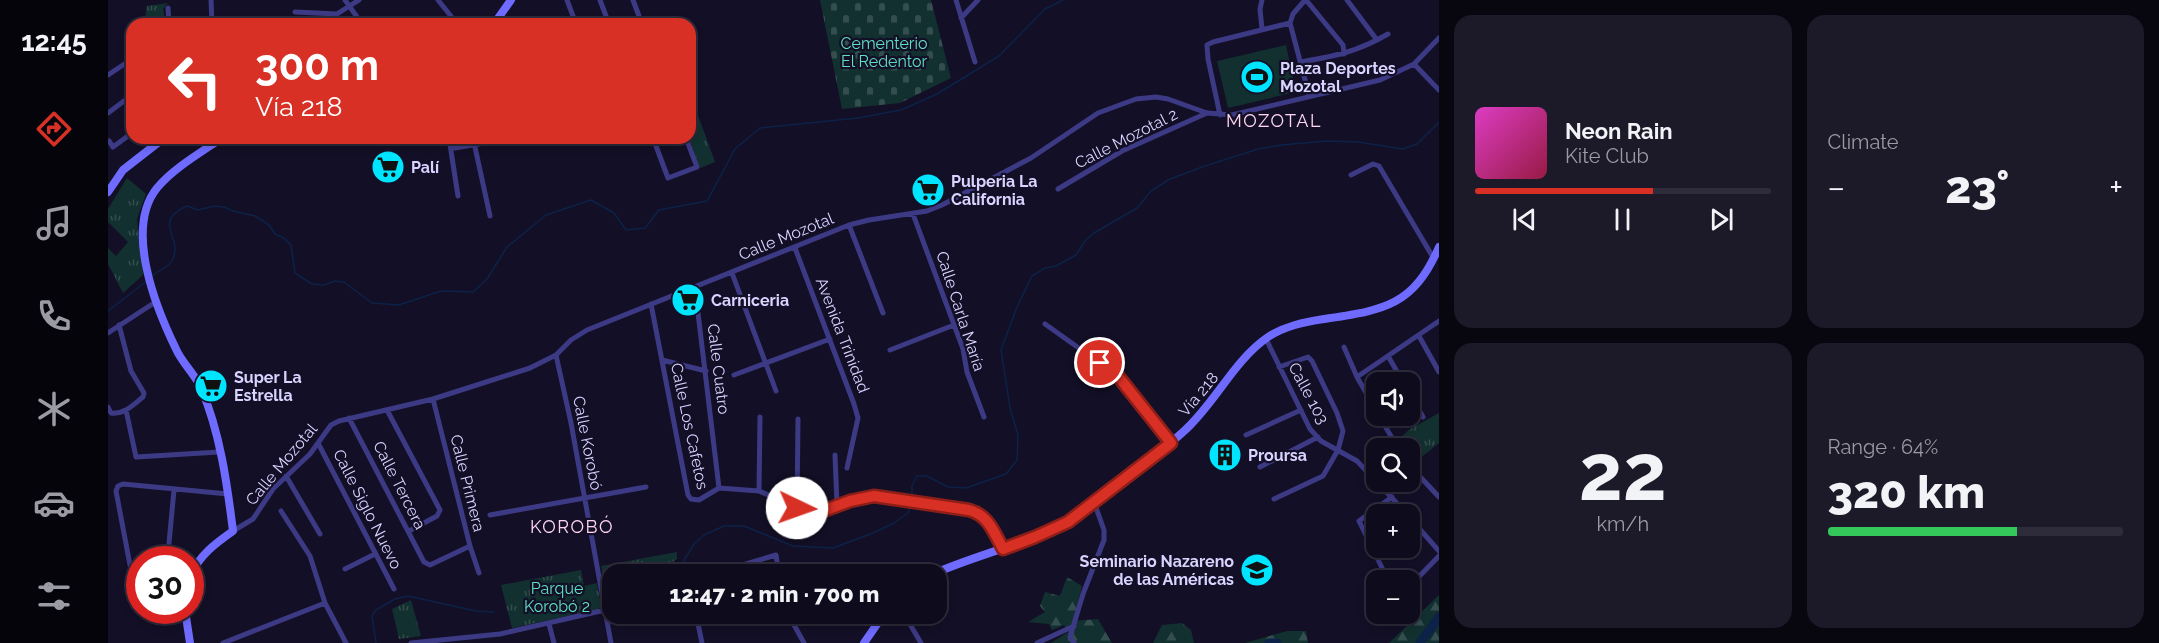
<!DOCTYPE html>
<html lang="en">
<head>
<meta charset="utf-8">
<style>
  :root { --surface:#0e0b1c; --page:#1c1929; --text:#f1f3f6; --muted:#9b9ba3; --line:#2e2b3b; --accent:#d93025 }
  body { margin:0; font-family:Raleway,sans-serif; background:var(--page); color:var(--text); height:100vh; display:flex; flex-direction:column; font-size:22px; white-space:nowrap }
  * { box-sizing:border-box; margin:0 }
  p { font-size:20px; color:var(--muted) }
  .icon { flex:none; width:33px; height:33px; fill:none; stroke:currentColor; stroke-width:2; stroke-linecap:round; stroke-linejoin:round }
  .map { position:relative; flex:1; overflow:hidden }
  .side { display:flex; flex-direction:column; gap:15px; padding:15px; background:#08060f; width:720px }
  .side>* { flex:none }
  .banner { position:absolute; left:18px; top:18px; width:570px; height:126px; border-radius:18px; box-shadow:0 3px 9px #0003,0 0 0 2px var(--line); background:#d93025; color:#fff; overflow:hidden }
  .tools { position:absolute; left:1258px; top:372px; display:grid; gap:12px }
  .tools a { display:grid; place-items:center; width:54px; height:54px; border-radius:12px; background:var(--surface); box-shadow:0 3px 9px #0003,0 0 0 2px var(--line); font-size:30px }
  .speed { position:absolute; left:18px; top:546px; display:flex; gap:12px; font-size:30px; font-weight:700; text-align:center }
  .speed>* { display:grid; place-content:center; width:78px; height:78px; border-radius:50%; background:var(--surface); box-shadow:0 3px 9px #0003,0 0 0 2px var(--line); line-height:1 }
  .speed .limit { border:9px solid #d22; background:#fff; color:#111 }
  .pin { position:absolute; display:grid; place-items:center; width:51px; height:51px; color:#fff; margin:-26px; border:3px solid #fff; border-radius:50%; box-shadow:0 2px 6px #0007 }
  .me { position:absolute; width:66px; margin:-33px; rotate:93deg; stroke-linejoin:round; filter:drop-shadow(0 0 4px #0008) }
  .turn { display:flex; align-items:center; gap:21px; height:126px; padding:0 30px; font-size:27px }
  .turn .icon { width:78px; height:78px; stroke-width:2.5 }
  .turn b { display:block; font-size:42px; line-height:51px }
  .big { font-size:45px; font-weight:800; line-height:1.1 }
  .side .card { flex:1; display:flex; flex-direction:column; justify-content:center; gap:9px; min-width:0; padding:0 21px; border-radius:18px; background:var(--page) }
  .side .dial { align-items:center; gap:0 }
  .dial b { font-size:78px; line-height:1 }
  .song { display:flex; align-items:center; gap:18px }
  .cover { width:72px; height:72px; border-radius:9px; background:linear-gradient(135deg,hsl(310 70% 55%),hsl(340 70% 35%)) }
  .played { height:6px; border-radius:3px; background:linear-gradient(90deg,var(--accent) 60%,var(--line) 60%) }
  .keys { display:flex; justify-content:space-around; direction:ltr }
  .heat { display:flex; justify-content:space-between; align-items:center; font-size:33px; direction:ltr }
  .charge { height:9px; border-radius:4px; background:linear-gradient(90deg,#34c759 64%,var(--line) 0) }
  .side .tiles { flex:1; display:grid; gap:15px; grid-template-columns:repeat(2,1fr) }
  .trip { position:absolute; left:494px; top:564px; width:345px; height:60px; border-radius:18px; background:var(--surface); box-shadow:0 3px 9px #0003,0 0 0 2px var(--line); font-weight:800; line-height:60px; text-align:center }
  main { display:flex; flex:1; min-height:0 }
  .tab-bar { display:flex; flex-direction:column; width:108px; justify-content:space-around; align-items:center; background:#06040b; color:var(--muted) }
  .tab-bar .icon { width:42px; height:42px }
  .tab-bar .active { color:var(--accent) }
  .tab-bar b { font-size:27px; color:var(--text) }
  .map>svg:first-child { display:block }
</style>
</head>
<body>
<main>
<nav class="tab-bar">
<b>12:45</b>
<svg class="icon active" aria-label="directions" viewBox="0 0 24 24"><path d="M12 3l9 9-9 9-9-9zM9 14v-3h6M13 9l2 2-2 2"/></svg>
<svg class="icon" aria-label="music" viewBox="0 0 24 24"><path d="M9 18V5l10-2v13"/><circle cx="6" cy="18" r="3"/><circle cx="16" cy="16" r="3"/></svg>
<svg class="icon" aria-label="phone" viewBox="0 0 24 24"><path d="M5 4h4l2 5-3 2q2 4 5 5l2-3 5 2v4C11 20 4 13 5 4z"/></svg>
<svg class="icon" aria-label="climate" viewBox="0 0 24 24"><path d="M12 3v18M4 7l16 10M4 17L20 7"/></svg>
<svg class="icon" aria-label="car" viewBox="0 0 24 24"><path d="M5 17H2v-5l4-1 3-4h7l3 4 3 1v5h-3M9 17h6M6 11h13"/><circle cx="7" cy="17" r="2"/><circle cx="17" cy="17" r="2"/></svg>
<svg class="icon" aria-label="filters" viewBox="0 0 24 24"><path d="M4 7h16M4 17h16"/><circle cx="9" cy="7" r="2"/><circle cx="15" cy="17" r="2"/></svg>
</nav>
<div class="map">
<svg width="1331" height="643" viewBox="0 0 1331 643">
  <defs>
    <pattern id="forest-firs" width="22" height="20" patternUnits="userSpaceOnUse" patternTransform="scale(1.5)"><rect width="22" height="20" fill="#12302f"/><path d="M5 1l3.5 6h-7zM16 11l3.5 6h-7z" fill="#344d4e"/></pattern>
    <pattern id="cemetery-stones" width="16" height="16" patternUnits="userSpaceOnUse" patternTransform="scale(1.5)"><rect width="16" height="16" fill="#12302f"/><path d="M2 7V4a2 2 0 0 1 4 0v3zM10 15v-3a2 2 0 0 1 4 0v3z" fill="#344d4e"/></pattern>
    <pattern id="park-tufts" width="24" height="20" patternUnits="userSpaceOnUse" patternTransform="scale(1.5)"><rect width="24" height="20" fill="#12302f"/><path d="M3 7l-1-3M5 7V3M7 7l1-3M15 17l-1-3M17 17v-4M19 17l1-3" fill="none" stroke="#344d4e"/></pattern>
  </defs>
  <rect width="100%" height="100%" fill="#130f26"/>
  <path fill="#12302f" d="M1178 45 1188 92 1120 108 1109 61Z"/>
  <path fill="url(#forest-firs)" d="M959 577 974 586 965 621 990 619 1004 643H943L960 632 956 625 944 630 941 624 920 622 937 612 932 606 937 592 952 596Z
    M1331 595V643H1281Z
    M1074 623 1083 630 1086 643H1045L1054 625Z
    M1179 631H1198L1200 643H1137Z"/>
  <path fill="url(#cemetery-stones)" d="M712 0H823L843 78 792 103 734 109Z"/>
  <path fill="url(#park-tufts)" d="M60 3 55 9 58 24H36L39 6Z
    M582 93 607 162 592 168 581 138Z
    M19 178 38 194 29 219 35 275 15 293 0 264V248L8 256 20 242 0 222V209Z
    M1331 413V443L1306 463 1302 458V448H1295L1291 439 1302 429Z
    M569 552V559C560 567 547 565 539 574H504V596L498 597 493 566Z
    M473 570 476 586 489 583 493 605 491 609 404 628 393 585Z
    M303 600 313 636 291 639 284 609Z"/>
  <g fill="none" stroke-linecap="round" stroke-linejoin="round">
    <path stroke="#0c2248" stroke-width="1.5" d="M43 277C51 269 60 269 65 259 75 236 43 222 79 206L90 210 106 206 116 207 125 211 147 216 161 225 167 234 176 238 183 245 187 273 204 284 216 285 227 281 236 282 264 303 291 305 333 291 365 292 379 279 399 247 438 215 483 200 506 213 518 230 537 228 551 210 599 201 627 149 652 128 750 118 793 110 829 94 891 56 937 9 955 0
      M0 311 40 280
      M804 500V486L809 476H819L840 487 858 488 898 474 909 460 910 435 902 408 893 350 909 307 924 276 937 268 948 266 968 255 977 241 986 233 1029 208 1043 191 1062 179 1094 167 1150 149 1174 145 1218 141 1250 142 1295 149 1309 144 1331 122
      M550 574 575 562 586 544 596 535 616 526H636L685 546 725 548 765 533 786 523 800 513 803 504
      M268 643 264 616 268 610 287 599 300 596 368 611 386 612"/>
    <path stroke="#0c2248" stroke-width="9" d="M1161 643H1169
      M1312 643 1331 617"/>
    <path stroke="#3d3a85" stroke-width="5" d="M103 0 104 24
      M237 0 254 24
      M330 0 346 20
      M459 0 468 24
      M492 0 501 24
      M525 0 534 24
      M848 0 867 62
      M1154 0 1152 9 1154 29
      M1198 0 1235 45 1236 54
      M1239 0 1269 40
      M60 8 61 24
      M187 12 229 14 251 0
      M853 18 870 0
      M1182 23 1185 14 1197 0
      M515 24 532 18
      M1193 62C1227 56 1249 52 1280 34
      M1306 64 1331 90
      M0 75 24 59
      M0 113 24 95
      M1112 115 1100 59 1099 45 1105 42 1182 23 1201 95
      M341 138 350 196
      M365 138 382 216
      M545 138 560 178 589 167 578 138
      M1 141 5 147 24 133
      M347 148 388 141
      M1243 175 1265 164 1271 166 1326 259
      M950 189 1014 151 1099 113
      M805 214 855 349 859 372 876 417
      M741 225 775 313
      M687 248 746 404 750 418 739 468
      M624 273 668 391
      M587 288 611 488
      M543 304 580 495 583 499 591 500 611 488 651 491 702 513H710L754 497 766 496 861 510C880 515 886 532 895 549
      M937 324 1010 376 1063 443
      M0 333 49 301
      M1311 336 1331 372
      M1158 339 1202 429 1213 441 1249 461 1299 514
      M1236 347 1249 377 1269 412
      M782 350 846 325
      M448 355 463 423 503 643
      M1280 356 1295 382
      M554 360 598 371
      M626 375 722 339
      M1249 377 1331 321
      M1302 394 1315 417
      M325 399 362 546 371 573
      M0 407 3 413C16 415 26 404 35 397L36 393 23 371 11 325
      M18 410 28 457 111 452
      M279 410 332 510 329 516 301 531
      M1271 416 1290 448
      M241 418 316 562 322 565 362 546
      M1138 435 1193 410
      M210 443 286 589
      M727 455 729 505
      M1302 466 1331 497
      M1152 467 1210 437
      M178 476 212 534
      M651 491 652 417
      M1166 499 1215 476 1230 450 1235 431 1229 413 1204 361 1200 357 1171 367
      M689 508 690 419
      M173 511 202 556 217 603 238 643
      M382 515 538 487
      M1302 518 1331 551
      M125 531 145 519 165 489 202 454 223 425 231 421 325 399 422 368 448 355 463 340 479 330 741 225 761 220 819 211 834 205 923 158 990 113 1028 99 1048 97 1060 99 1099 113 1124 115 1272 80 1306 64 1331 38
      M61 543 66 490
      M237 569 267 554
      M32 571 26 570 22 565 8 491 10 486 15 484 120 494
      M604 574 668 555 671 574
      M1280 580 1251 521 1284 497
      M1302 586 1331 556
      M588 614 594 643
      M680 614 696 643
      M796 614 813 643
      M1275 614H1276
      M441 624 446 643
      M115 643 217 603
      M303 643 392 634 497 610
      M929 643 966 626
      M966 643 962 637 975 594 996 540V530L986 502"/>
    <path stroke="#6f6bff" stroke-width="8" d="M386 24 403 0
      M0 192 15 170 56 138
      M825 574C868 555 914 545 956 524 971 516 984 504 997 494 1023 474 1051 454 1075 432 1107 404 1125 361 1160 337 1177 326 1196 322 1216 319 1275 310 1305 307 1331 247
      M82 577C90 556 108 543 125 531 119 483 112 432 93 388 87 374 74 363 68 349 48 308 16 229 49 188 66 168 92 153 114 138
      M77 610 82 643
      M756 643 776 614"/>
  </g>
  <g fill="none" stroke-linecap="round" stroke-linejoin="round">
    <g stroke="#8d1f18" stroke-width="15">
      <path id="route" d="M689 508 702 513H710L742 501 766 496 861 510C880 515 886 532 895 549L927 537 960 522 1063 443 1010 376 992 363"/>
    </g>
    <use href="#route" stroke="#d93025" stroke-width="10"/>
  </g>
  <defs>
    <g id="stadium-disc" transform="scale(1.725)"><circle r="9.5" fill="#00e5ff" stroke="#130f26"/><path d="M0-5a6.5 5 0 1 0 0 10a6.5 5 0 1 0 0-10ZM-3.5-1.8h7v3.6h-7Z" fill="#111"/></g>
    <g id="supermarket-disc" transform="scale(1.725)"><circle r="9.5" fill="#00e5ff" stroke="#130f26"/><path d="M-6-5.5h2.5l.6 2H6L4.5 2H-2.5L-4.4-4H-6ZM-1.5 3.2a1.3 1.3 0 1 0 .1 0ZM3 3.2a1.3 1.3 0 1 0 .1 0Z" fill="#111"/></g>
    <g id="building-disc" transform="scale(1.725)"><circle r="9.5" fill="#00e5ff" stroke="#130f26"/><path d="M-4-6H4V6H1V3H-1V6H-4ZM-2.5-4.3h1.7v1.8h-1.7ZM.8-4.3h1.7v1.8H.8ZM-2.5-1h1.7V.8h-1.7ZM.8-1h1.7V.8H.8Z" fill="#111"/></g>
    <g id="university-disc" transform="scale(1.725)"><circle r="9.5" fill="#00e5ff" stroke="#130f26"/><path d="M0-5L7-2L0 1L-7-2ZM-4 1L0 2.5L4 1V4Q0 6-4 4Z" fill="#111"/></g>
  </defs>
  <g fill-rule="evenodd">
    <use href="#stadium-disc" x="1149" y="77"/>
    <use href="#supermarket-disc" x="280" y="167"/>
    <use href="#supermarket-disc" x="820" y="190"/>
    <use href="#supermarket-disc" x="580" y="300"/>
    <use href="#supermarket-disc" x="103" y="386"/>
    <use href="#building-disc" x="1117" y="455"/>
    <use href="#university-disc" x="1149" y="570"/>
  </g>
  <g text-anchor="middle" stroke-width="4.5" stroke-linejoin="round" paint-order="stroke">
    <g font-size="16" fill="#5fe0c0" stroke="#130f26">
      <text x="776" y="49">Cementerio<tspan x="776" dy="18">El Redentor</tspan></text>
      <text x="449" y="594">Parque<tspan x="449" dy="18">Korobó 2</tspan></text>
    </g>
    <g font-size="16" font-weight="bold" fill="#d9d4ff" stroke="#130f26" text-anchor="start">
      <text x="1172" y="74">Plaza Deportes<tspan x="1172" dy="18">Mozotal</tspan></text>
      <text x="303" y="173">Palí</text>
      <text x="843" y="187">Pulperia La<tspan x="843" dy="18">California</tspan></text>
      <text x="603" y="306">Carniceria</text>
      <text x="126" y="383">Super La<tspan x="126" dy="18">Estrella</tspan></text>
      <text x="1140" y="461">Proursa</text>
      <text x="1126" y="567" text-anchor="end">Seminario Nazareno<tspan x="1126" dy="18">de las Américas</tspan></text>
    </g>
    <g font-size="16" fill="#d9d4ff" stroke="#130f26">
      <text transform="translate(1018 138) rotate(-27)" y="6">Calle Mozotal 2</text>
      <text transform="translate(678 236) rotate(-22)" y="6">Calle Mozotal</text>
      <text transform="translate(853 311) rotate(72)" y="6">Calle Carla María</text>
      <text transform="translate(735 335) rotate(69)" y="6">Avenida Trinidad</text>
      <text transform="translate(611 369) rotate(83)" y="6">Calle Cuatro</text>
      <text transform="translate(1201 393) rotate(62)" y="6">Calle 103</text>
      <text transform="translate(1090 394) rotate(-50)" y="6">Vía 218</text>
      <text transform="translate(582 426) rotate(78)" y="6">Calle Los Cafetos</text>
      <text transform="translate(480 443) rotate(79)" y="6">Calle Korobó</text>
      <text transform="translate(173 464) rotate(-50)" y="6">Calle Mozotal</text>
      <text transform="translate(360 483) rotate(76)" y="6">Calle Primera</text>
      <text transform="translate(292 485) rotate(63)" y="6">Calle Tercera</text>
      <text transform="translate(260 509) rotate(63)" y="6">Calle Siglo Nuevo</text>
    </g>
    <g font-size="18" letter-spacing="1.5" fill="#ffd6f0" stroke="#130f26">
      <text x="1166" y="127">MOZOTAL</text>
      <text x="464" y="533">KOROBÓ</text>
    </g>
  </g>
</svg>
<div class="tools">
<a><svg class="icon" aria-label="sound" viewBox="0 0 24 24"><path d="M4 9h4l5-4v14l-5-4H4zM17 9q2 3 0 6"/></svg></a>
<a><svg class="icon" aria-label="search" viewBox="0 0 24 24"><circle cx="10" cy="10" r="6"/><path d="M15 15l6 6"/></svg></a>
<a>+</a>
<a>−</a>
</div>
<div class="speed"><div class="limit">30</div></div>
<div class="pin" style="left:992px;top:363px;background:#d93025"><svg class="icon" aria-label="arrive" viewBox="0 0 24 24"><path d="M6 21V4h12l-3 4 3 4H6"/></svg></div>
<svg class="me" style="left:689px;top:508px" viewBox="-20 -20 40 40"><circle r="19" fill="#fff"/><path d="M0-13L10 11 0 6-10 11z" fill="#d93025"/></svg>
<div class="trip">12:47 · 2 min · 700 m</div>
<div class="banner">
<div class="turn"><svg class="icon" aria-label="left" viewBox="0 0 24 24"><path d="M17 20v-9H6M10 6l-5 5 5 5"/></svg><div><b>300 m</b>Vía 218</div></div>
</div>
</div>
<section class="side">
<div class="tiles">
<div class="card">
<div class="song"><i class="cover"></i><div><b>Neon Rain</b><p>Kite Club</p></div></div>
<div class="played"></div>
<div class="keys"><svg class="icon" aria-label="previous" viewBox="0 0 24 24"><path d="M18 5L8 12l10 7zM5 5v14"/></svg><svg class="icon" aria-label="pause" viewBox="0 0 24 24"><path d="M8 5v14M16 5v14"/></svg><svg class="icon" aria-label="next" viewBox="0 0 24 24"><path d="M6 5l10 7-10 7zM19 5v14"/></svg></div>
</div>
<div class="card"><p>Climate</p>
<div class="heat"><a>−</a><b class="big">23°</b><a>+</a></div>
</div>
<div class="card dial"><b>22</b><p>km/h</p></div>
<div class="card"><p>Range · 64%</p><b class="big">320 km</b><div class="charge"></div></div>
</div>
</section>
</main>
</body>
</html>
